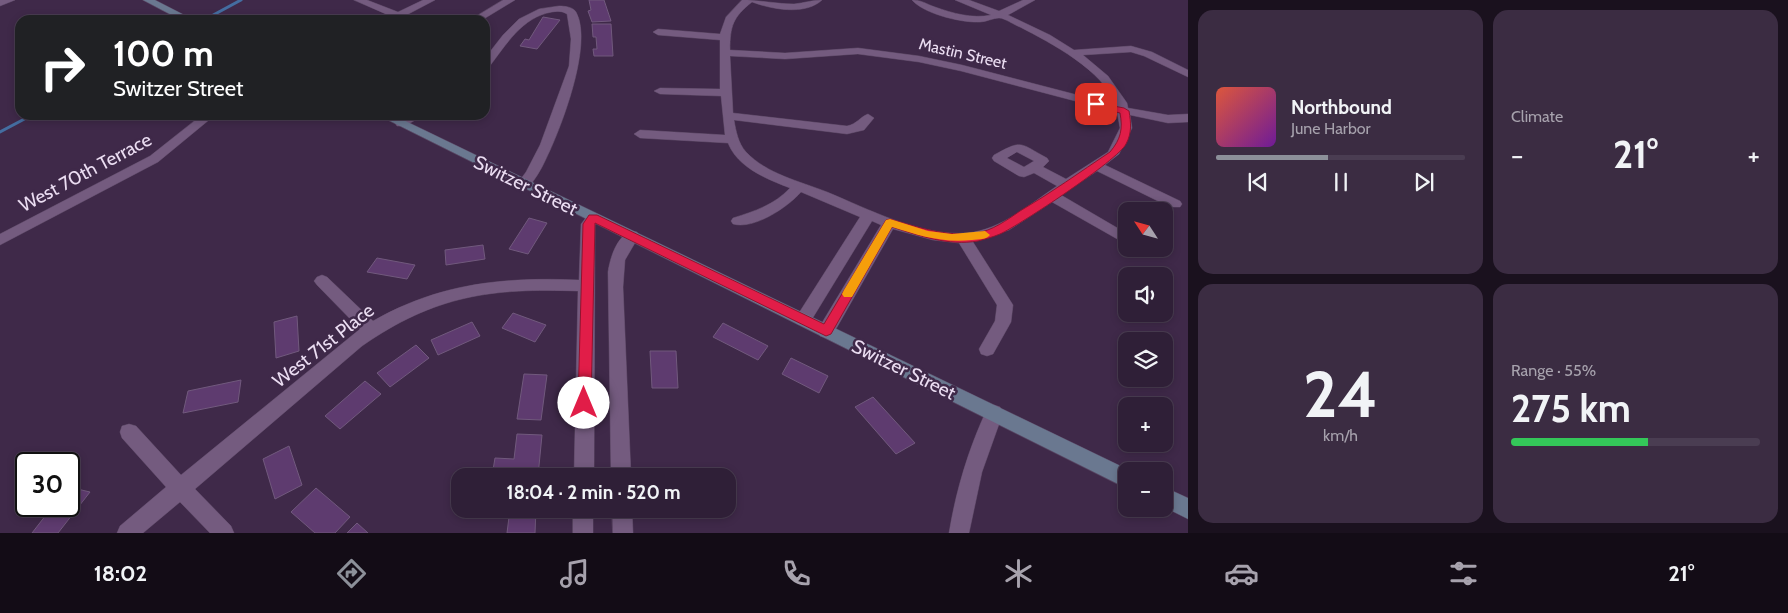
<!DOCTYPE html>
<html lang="en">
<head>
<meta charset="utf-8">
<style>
  :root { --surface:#2f1f37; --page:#3b2c42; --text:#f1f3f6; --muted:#a7a2ad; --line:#4a3d52; --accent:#8c9099 }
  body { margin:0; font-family:Cabin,sans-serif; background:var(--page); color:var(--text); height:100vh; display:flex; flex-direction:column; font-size:19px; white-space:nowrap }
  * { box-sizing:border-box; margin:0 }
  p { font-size:16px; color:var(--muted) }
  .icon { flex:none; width:28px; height:28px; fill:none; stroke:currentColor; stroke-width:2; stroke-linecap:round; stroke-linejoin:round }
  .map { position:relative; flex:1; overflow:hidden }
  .panel { display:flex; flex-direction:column; gap:10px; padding:10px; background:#1a111e; width:600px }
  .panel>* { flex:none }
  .guide { position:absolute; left:15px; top:15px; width:475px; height:105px; border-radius:15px; box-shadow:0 2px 8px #0003,0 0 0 1px var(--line); background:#202124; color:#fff; overflow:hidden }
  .needle { width:32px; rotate:306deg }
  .fabs { position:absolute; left:1118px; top:202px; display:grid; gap:10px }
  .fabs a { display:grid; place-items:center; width:55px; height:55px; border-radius:10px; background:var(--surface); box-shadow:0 2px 8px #0003,0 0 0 1px var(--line); font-size:25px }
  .speed { position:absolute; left:15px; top:452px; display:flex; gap:10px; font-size:25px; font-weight:700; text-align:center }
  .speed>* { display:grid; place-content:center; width:65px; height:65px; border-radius:50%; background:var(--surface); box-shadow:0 2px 8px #0003,0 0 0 1px var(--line); line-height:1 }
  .speed .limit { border:2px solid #111; border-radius:8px; background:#fff; color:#111 }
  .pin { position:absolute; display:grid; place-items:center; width:42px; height:42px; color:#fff; margin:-21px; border-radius:10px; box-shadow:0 2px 8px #0006 }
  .me { position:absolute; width:55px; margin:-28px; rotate:0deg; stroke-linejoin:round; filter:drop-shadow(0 0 4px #0008) }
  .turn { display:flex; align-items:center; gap:18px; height:105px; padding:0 15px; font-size:22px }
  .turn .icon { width:65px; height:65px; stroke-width:2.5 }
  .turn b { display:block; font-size:35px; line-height:42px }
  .big { font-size:38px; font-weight:700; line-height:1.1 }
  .panel .card { flex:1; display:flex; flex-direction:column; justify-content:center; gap:8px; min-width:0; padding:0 18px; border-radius:15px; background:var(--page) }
  .panel .dial { align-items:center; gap:0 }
  .dial b { font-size:65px; line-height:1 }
  .song { display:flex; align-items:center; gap:15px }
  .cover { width:60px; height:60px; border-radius:8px; background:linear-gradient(135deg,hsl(10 70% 55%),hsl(280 70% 35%)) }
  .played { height:5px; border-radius:2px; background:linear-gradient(90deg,var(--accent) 45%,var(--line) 45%) }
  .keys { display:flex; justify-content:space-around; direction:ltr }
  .heat { display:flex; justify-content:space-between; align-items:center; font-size:28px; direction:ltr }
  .charge { height:8px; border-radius:4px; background:linear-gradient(90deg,#34c759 55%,var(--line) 0) }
  .panel .tiles { flex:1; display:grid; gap:10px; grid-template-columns:repeat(2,1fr) }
  .trip { position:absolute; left:451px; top:468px; width:285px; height:50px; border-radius:15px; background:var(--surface); box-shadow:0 2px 8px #0003,0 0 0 1px var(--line); font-weight:700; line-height:50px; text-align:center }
  .dock { display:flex; height:80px; justify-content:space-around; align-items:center; background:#130c16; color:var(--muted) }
  .dock .icon { width:35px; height:35px }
  .dock .on { color:var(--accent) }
  .dock b { font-size:22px; color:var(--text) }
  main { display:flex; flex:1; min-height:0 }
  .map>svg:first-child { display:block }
</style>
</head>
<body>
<main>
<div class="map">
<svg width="1188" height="533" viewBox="0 0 1188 533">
  <rect width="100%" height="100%" fill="#3f2949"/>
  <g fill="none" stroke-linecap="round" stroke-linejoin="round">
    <path stroke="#446da0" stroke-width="3" d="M204 20 241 0
      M0 132 32 115"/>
  </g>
  <path fill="#5e3b6f" stroke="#71597d" d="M589 0H604L611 21 592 22 588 11 591 10Z
    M543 17 560 20 537 49 520 46 525 39 529 40Z
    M592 24H611L613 56H594L593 49H597L596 37H593Z
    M529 218 547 223 528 254 509 249Z
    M483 245 485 259 446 265 445 250Z
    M377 258 415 265 407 279 367 272Z
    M513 313 546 325 535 342 502 328Z
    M297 316 299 351 276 358 274 322Z
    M472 322 480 336 438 355 431 340Z
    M723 323 768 346 758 360 713 337Z
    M416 345 429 358 390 387 377 373Z
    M650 351H676L678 388H652Z
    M791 358 828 376 819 393 782 374Z
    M524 374 547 375 541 420 517 419Z
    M241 380 238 402 183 413 188 391Z
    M365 381 381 394 340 429 325 416Z
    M873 397 915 443 896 454 855 407Z
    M517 434 542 435 538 476H492L495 458 514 459Z
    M289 446 302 485 275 499 263 459Z
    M69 487 90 492 58 533H32L53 506H69Z
    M316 488 350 517 335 533H315L291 512Z
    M510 509H536L535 533H507Z
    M357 523 368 533H347Z"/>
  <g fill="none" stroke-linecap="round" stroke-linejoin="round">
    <g stroke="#594562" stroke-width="1">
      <path id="street" d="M0 0H15L0 6Z
        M354 0H367L398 12 423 0H435L397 20H385L390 16Z
        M503 0H515L482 20H470Z
        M742 0C760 0 777 4 794 4 804 3 812 0 822 0 805 16 771 9 752 2 733 17 730 26 730 50L785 53 858 48 919 56 962 65 1116 105C1103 70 1051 43 1020 27 1014 25 1005 18 999 18 993 18 986 22 980 22 962 23 924 14 912 0 922 0 926 4 935 7 952 13 972 19 991 15L955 0H969L999 11 1023 0H1035L1008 15 1050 35 1074 50 1131 46 1152 52 1188 70V77L1144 56 1131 52 1083 55 1108 76 1127 103 1128 108 1168 115 1188 114V122L1168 123 1130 115 1132 128 1119 154 1105 165 1180 201 1182 204 1180 207H1170L1097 171 1061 195 1126 233V244L1052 202 1009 230 973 242 1013 305 1011 322 993 354 987 356 981 354 979 349 995 321 997 305 959 243 933 240 893 229 832 336 826 338 820 336 818 331 820 326 881 225 872 221 809 324 803 326 797 324 795 320 797 316 860 217 801 192C788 207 754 230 733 224L731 221 733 218C755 211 774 205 790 188 767 179 738 168 728 143L640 138 634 134 640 130 725 135 721 96 660 94 654 91 660 88 720 89V40L658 35 653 32 658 29 720 34 726 17ZM858 54 919 62 961 71 1117 112 1120 128 1108 152 1066 179 1043 167 1049 161 1047 158C1019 143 1023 139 994 155L992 158 994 161 1019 176 1024 177 1034 173 1057 186C1030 204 1001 230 967 233 922 237 868 209 827 192 799 181 767 174 746 152 738 143 736 131 734 120L847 134 864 130 874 118 868 114C860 117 857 124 847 126L733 113 730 56 785 59ZM1017 152 1034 161 1024 167 1007 158Z
        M559 6C565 6 573 7 576 12 594 44 560 131 545 161 541 170 535 179 529 187L524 188 517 184 526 172 540 145 569 66 571 39 567 14C562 11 558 11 552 12 522 17 506 45 489 67L485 68V58L503 35 519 19 539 9Z
        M202 115H215L158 162 0 245V234L150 156Z
        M409 115H424L405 126H397L395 123Z
        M593 213 598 215 600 218 595 225 594 476H574L578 291C492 288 435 295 362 346L195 489 231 526 234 533H210L180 502 143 533H117L120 526 166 487 122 438 120 432 122 426 129 424 136 426 181 475 360 329 317 285 314 281 317 277 322 275 327 277 373 321C440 283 503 277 579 280L581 224 588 215Z
        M632 231 637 232 639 236 625 260 623 287 631 476H611L608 272C610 258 617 235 632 231Z
        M994 405 1000 407 1003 413 982 472 969 533H949C956 490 969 447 988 407Z
        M573 509H593V533H573Z
        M612 509H632L633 533H613Z"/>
    </g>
    <g stroke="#594562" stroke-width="1">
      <path id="secondary" d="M143 0H155L194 20H181Z
        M378 115H393L1131 471H1126V488Z
        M1164 487 1188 498V519L1164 507Z"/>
    </g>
    <use href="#street" fill="#745b7f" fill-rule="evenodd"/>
    <use href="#secondary" fill="#6a7890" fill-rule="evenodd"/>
  </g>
  <path fill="#e11d48" stroke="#92132f" d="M1093 102 1124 108 1129 111C1131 123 1132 133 1126 144 1118 160 1020 225 1000 234 993 237 985 239 978 241 948 246 920 236 892 227L831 334 826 336 595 223 591 403 589 407 584 409 580 407 578 403 583 224 589 215H597L824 324 886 220 890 219C918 227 945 237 976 233 992 231 1007 220 1020 211 1051 193 1080 172 1110 152 1121 139 1123 129 1120 113L1093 106Z"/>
  <path fill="#f59e0b" d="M890 219 928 231 952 234 985 231 990 235C986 240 979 239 972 240 942 243 921 236 892 227L852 297H844L842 294 844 290 886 220Z"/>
  <g text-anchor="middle" stroke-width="5" stroke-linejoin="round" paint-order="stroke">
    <g font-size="16" fill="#ebddf2" stroke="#3f2949">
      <text transform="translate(963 53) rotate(13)" y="6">Mastin Street</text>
    </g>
    <g font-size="19" fill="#ebddf2" stroke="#3f2949">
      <text transform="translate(85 172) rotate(-28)" y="7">West 70th Terrace</text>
      <text transform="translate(526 185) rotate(26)" y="7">Switzer Street</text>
      <text transform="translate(323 345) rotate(-38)" y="7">West 71st Place</text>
      <text transform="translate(904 369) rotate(26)" y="7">Switzer Street</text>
    </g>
  </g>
</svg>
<div class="fabs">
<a><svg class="needle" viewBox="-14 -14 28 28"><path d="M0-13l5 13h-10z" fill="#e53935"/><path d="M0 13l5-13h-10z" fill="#a7a2ad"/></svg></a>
<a><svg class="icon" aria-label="sound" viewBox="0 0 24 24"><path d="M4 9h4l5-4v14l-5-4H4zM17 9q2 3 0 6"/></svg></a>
<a><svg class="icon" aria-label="layers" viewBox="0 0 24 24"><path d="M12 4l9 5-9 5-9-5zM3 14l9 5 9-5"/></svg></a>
<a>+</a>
<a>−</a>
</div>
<div class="speed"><div class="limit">30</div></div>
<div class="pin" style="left:1096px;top:104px;background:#d93025"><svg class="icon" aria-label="arrive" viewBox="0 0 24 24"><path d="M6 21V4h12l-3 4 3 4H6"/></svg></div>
<svg class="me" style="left:584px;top:403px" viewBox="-20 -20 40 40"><circle r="19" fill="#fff"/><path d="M0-13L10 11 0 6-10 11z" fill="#e11d48"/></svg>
<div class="trip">18:04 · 2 min · 520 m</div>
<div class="guide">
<div class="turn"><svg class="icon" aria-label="right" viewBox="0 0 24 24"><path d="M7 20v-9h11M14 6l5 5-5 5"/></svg><div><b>100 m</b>Switzer Street</div></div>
</div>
</div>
<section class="panel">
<div class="tiles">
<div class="card">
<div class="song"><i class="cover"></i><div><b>Northbound</b><p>June Harbor</p></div></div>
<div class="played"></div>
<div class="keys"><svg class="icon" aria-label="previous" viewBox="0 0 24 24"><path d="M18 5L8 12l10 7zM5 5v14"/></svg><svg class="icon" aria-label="pause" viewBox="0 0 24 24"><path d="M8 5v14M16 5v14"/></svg><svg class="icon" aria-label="next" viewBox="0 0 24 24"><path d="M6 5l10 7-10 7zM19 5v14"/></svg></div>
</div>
<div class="card"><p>Climate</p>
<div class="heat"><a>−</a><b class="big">21°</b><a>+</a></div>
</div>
<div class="card dial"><b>24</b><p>km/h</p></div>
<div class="card"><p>Range · 55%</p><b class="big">275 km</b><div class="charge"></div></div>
</div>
</section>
</main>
<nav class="dock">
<b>18:02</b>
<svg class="icon on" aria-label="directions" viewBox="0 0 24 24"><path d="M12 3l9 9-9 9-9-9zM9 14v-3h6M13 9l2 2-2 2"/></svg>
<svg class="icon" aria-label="music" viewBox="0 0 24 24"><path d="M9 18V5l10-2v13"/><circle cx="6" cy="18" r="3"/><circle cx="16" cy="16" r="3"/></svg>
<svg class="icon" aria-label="phone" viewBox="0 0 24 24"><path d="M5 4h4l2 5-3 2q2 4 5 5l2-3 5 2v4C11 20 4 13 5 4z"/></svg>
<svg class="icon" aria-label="climate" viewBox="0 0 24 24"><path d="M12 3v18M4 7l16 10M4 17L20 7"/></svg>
<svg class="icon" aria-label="car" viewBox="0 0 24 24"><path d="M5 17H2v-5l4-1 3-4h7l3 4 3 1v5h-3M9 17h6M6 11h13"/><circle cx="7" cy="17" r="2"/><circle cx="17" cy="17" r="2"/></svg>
<svg class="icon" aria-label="filters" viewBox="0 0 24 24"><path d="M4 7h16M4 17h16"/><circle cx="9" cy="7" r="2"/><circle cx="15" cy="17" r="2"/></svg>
<b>21°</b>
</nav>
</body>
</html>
